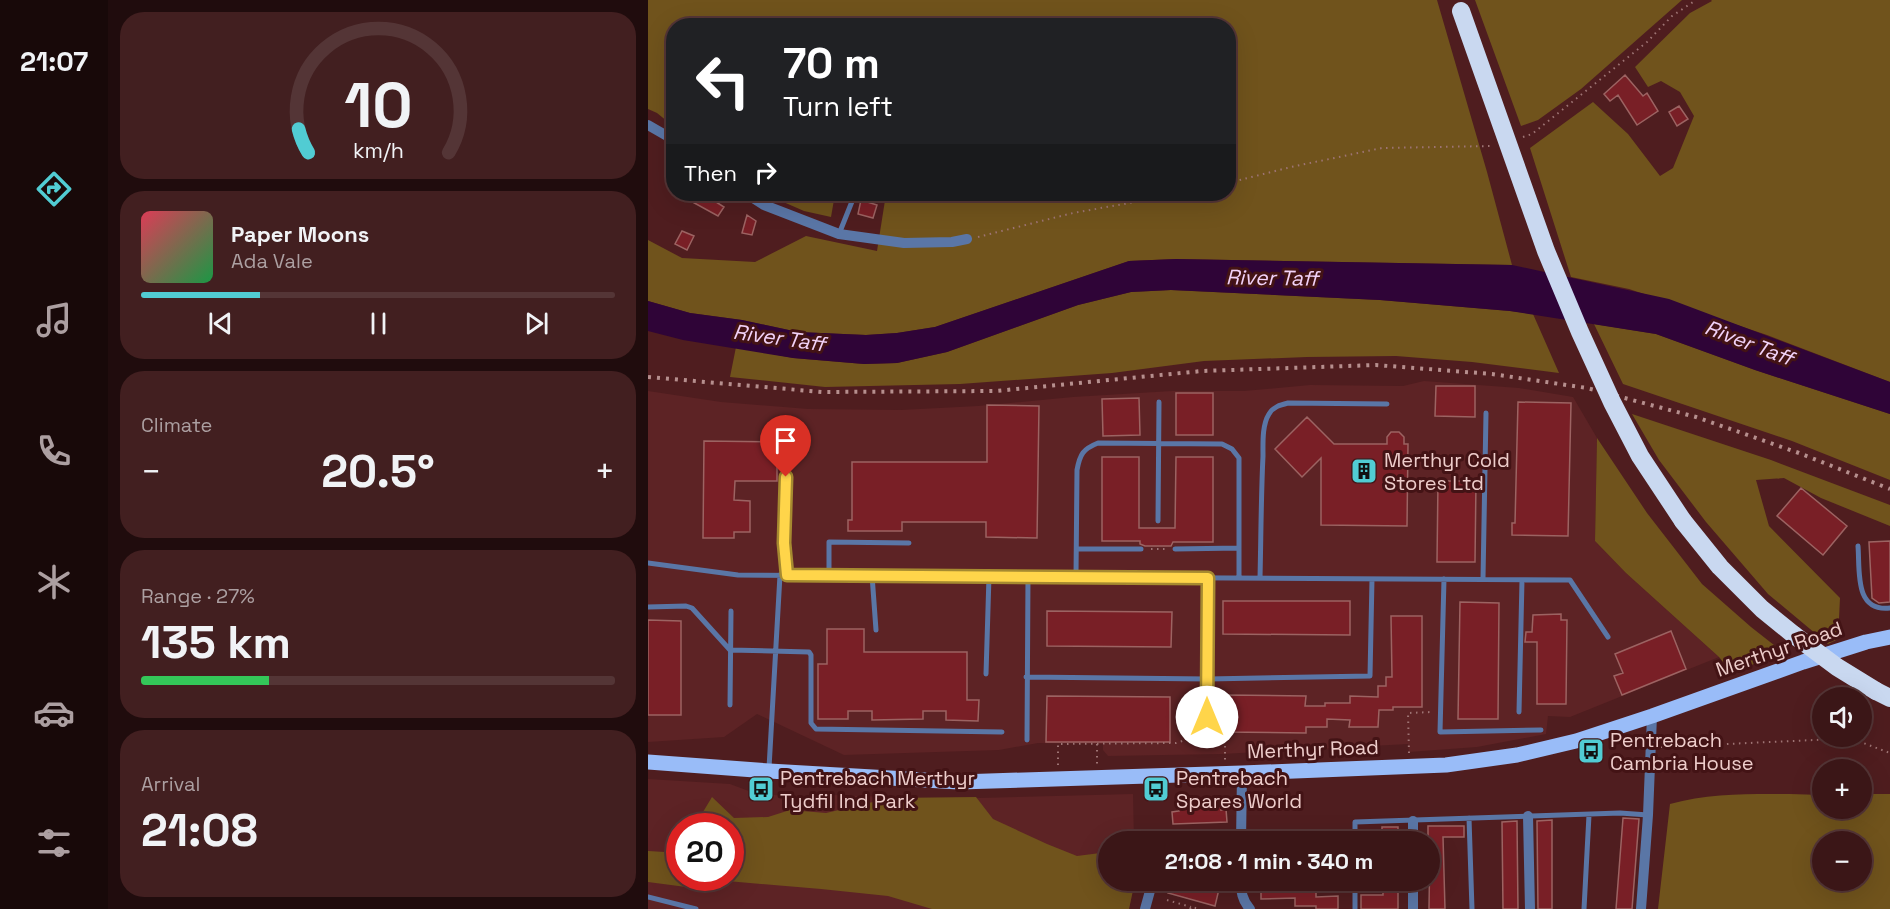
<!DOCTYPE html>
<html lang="en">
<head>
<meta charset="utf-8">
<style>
  :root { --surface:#3b1617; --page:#421f20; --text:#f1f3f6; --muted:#ac9fa1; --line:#543536; --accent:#51ccd3 }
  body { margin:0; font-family:"Space Grotesk",sans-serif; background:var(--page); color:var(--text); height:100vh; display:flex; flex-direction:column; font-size:22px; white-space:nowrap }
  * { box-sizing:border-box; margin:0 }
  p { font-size:20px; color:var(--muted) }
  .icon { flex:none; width:33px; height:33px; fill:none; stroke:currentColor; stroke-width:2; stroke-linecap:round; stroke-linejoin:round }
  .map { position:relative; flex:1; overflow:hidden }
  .drawer { display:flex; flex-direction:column; gap:12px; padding:12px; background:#200c0d; width:540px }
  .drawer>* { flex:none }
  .top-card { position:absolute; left:18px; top:18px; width:570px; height:183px; border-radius:24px; box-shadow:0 6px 24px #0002,0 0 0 2px var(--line); background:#202124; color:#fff; overflow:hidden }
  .buttons { position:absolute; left:1164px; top:687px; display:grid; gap:12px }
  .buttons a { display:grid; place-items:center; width:60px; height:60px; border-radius:50%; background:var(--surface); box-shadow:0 6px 24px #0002,0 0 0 2px var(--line); font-size:30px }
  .speed { position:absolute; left:18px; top:813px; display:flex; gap:12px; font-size:30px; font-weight:700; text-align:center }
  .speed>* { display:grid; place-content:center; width:78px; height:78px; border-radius:50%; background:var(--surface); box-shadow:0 6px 24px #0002,0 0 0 2px var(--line); line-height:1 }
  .speed .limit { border:9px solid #d22; background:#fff; color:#111 }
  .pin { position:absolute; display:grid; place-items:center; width:51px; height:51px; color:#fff; margin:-62px -26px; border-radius:50% 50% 50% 0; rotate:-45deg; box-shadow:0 0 6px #0007 }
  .pin .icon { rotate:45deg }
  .me { position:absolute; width:66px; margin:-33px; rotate:0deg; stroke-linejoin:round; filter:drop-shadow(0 0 4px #0008) }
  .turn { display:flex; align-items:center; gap:21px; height:126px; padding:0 18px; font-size:27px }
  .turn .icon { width:78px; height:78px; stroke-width:2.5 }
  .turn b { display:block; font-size:42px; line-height:51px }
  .then { display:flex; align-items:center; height:57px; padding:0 18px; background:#0003; gap:12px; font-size:22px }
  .big { font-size:45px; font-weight:700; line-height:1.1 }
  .drawer .card { flex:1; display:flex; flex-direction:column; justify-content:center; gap:9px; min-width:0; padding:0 21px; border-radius:24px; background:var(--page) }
  .drawer .dial { align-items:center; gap:0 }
  .dial svg { height:156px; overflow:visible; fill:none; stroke:var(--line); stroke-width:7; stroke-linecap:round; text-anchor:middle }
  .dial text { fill:var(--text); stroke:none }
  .song { display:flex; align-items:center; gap:18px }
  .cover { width:72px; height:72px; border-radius:9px; background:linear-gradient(135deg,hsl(350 70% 55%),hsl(140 70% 35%)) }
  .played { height:6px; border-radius:3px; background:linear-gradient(90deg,var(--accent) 25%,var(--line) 25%) }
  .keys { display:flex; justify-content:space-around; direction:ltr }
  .heat { display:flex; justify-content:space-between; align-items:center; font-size:33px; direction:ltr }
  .charge { height:9px; border-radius:4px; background:linear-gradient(90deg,#34c759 27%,var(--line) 0) }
  .trip { position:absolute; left:450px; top:831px; width:342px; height:60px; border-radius:30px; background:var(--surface); box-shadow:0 6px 24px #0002,0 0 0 2px var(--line); font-weight:700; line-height:60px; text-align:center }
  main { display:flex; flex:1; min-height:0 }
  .tabs { display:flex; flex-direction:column; width:108px; justify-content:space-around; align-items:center; background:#180909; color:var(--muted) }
  .tabs .icon { width:42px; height:42px }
  .tabs .selected { color:var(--accent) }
  .tabs b { font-size:27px; color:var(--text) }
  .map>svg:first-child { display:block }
</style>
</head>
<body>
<main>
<nav class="tabs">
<b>21:07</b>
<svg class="icon selected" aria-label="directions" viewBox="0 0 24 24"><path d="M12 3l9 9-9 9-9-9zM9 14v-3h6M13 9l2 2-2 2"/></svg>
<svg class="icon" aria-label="music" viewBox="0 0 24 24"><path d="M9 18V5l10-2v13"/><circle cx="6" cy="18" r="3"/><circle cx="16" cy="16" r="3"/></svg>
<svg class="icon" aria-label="phone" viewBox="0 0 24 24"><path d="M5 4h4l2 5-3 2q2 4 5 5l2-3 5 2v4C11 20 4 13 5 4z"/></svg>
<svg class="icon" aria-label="climate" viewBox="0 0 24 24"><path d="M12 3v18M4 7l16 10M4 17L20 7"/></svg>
<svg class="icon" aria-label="car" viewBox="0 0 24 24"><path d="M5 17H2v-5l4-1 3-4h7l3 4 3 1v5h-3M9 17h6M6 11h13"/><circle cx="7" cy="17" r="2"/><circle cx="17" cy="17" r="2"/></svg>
<svg class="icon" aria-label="filters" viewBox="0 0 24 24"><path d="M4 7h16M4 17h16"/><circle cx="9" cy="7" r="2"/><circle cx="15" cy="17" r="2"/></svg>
</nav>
<section class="drawer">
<div class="card dial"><svg viewBox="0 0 100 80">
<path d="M14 69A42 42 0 1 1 86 69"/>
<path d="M14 69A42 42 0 0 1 9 57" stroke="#51ccd3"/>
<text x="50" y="56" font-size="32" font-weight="700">10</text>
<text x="50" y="72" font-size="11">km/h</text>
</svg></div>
<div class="card">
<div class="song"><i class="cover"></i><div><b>Paper Moons</b><p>Ada Vale</p></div></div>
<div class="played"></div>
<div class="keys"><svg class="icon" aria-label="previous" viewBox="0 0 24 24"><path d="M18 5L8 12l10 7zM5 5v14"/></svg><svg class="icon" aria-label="pause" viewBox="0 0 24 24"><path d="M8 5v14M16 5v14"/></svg><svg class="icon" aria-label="next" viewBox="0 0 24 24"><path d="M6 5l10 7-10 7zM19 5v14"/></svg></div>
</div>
<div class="card"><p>Climate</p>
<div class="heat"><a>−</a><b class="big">20.5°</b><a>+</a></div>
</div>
<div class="card"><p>Range · 27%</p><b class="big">135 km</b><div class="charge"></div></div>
<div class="card"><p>Arrival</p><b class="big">21:08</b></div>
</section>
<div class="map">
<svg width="1242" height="909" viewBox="0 0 1242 909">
  <rect width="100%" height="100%" fill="#4f1d1f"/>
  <path fill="#5d2325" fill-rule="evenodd" d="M776 381 871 388 925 397 949 438 947 541 978 573 1071 657 922 717 900 716 898 734 829 747 761 752 760 744 574 754 460 756 455 750V744L390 743 351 750 196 755 109 714 76 737 0 742V391L73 402 160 409 253 410 330 406 425 397 524 391H596L662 385 755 386Z
    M0 779 82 784 106 793 168 799 184 795 292 799 485 794 486 841 460 842V880L487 881 481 909H0ZM32 826H82V878H32Z"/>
  <path fill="#70531c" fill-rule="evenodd" d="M0 0H789L839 172 864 265 528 259 481 261 287 327 249 333 218 335 150 332 94 320 42 313 0 301V240L34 258 107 262 158 236 229 251 238 194H580V26H26L25 126 9 113 0 109Z
    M827 0H1034L933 89 890 120 873 126Z
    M1063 0H1242V382L1119 335 981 289 923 277 882 148 945 102 980 134 1012 176 1025 168 1046 116 1032 92 1013 81 1000 87 987 67 1042 13 1064 1Z
    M117 194H187L183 217 156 211Z
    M523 290 732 300 862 311 885 314 911 373 824 362 748 356 659 357 556 361 464 373 312 384 177 387 82 377 88 347 145 358 216 364 249 363 299 352 430 305 483 292Z
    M946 324 1008 334 1107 370 1242 414V480L1144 441 975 384Z
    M984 414 1123 460 1242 505V526L1173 498 1136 478 1108 480 1121 526 1192 598 1190 639 1180 644 1120 594 1058 522 1011 460Z
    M949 438 999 513 1054 584 1103 627 1135 652 1084 673 1071 657 978 573 947 541Z
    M1142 794 1174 795V808H1214V794H1242V909H1010L1022 804C1061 793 1101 794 1142 794ZM1174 842H1214V880H1174Z
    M64 797 86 818 120 817 142 810 178 813 242 798 328 797 345 819 399 844 429 856 460 852V880L487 881 481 909H284L240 896 173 889 56 879 38 887 0 882V851L17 852 31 847 32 878H82V826H49L55 812Z"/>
  <path fill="#2f0437" d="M528 259 864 265 1021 299 1242 382V414L1107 370 1008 334 862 311 732 300 523 290 483 292 430 305 299 352 249 363 216 364 145 358 35 340 0 331V301L42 313 94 320 150 332 218 335 249 333 287 327 481 261Z"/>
  <path fill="#791f26" stroke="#9c6362" stroke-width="1.5" d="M977 75 995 96 999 93 1010 111 989 125 970 95 962 101 956 94Z
    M1031 106 1040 119 1029 126 1021 112Z
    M30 194H60L70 199 68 202 76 207 70 216Z
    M213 200 229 205 225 218 210 214Z
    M99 215 108 221 104 235 94 233Z
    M34 231 46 236 39 250 27 244Z
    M788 386H827V417L787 416Z
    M528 393H565V435H528Z
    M491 398 492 435 455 436 454 399Z
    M870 402 923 403 920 536 864 535V523H867Z
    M339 405 391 406 389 538 338 537V522H254V531H200V520H204V462H339Z
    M659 417 686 444H739V437L743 432H751L756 437V444H760L759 526 673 525V458L654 477 627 449Z
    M56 441 129 442V481H87L86 500 102 501V532H86V538H55Z
    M454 457H491V528H527L528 457H565V542H525L523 546H497L492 544V541H454Z
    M790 481H828L827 562H789Z
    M1153 488 1199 526 1175 555 1129 516Z
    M1242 541V602L1231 603 1224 598 1221 542Z
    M575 601H702V635L575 634Z
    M812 602 851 603 850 719H810Z
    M399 611 524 612 523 647 399 646Z
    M913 614V620H919L918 704H889V642H877L878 632H884L885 615Z
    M743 616H774V707H745V710H731L730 727H701L702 720 679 719V727H658V733L576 732 577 695 658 696 657 706H677V703H702V696L730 697V686H738V677H744Z
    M0 620 33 621V715H0Z
    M179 629H216V652H319V700H331L330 721 298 720V711H275V719L224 720V711H200V719H170V664H179Z
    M1023 631 1038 669 974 695 966 676 975 673 967 654Z
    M399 696 522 697V742H398Z
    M573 807V810L578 809 579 822 525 824 524 812 531 811 530 808Z
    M975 818 991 819 984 909H968Z
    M904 820V909H890L889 821Z
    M869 821 870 909H855L854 822Z
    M780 826H816V837H795L797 909H781L782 842H780Z
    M734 827H750V842H734Z
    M524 880H540L571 889 567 906 520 893Z
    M735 880H750V909H713V895H735Z
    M647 883V891L668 890V897L690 896V909H668V906H647V898L613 899V884Z"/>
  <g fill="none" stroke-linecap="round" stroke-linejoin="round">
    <path stroke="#9e7474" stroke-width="2" stroke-dasharray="1.5 4.5" stroke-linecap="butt" d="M875 137 884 134 999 42 1024 16 1048 0
      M580 183 643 167 734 148 844 146
      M330 237 425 213 532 194
      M503 549H518
      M568 736 577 737V761
      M449 744V765
      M1013 747 1188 739 1210 741 1242 753
      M761 753 760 713 784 712
      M410 765V744L528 743 550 736
      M567 880 581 884
      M519 900 543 907
      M542 909 543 907 552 909"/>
    <path stroke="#5a76a6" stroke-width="5" d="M191 234 207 194
      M139 433 136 543 139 575
      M510 521 511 402
      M1210 546C1212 571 1206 612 1242 608
      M429 549H493
      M527 549 591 548
      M0 563 90 575 922 580 960 637
      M181 575V542L261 543
      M224 575 228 630
      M428 576 429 470C432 454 435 449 450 443L574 444 584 449 591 458V578
      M612 578C613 537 613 496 615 456 615 443 614 425 621 414 625 407 632 405 640 403L739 404
      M796 579 792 732 893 730
      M835 579 838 413
      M0 607 38 606 44 608 82 650 161 652 163 655V723L168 729 354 732
      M338 674 341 576
      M378 677 560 679 722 676 724 579
      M82 705 83 611
      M871 712 874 580
      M559 736 560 578
      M379 740 380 576
      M121 768 132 575
      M821 818 824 909
      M707 842V822L972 813 1000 815
      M707 880V909
      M0 897 48 909
      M936 909 941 815"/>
    <path stroke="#5a76a6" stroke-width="10" d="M0 125 26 140
      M99 194 116 205 191 234 256 243 304 242 319 239
      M880 816 882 909
      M765 821V842
      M593 842 594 773
      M593 880C593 892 594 900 602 909
      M765 880V909
      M497 909 505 880
      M993 909 1000 815 1004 716"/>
    <path stroke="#99bcf8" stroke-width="15" d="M0 762 121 771 311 782 594 773 798 765 869 755 928 741 1004 716 1155 662 1218 642 1242 637"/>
    <path stroke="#c9d8f0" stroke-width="18" d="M1035 521 1072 567 1114 609 1146 635
      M1228 691 1242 698"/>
    <path stroke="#b68f8e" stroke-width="4" stroke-dasharray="3 6" stroke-linecap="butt" d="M0 377 174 392 348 391 554 371 728 365 844 374 939 388 1048 417 1151 453 1242 489"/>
    <path stroke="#c9d8f0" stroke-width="18" d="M813 11 898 251 932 332 964 402 992 456 1035 521
      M1146 635 1189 667 1228 691"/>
  </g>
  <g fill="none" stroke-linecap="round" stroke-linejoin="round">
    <g stroke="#a68a30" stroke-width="15">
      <path id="route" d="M138 477 136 543 139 575 560 578 559 717"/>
    </g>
    <use href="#route" stroke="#ffd54a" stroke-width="10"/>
  </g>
  <defs>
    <g id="building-square" transform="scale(1.35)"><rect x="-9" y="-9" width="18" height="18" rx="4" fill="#51ccd3" stroke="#431315"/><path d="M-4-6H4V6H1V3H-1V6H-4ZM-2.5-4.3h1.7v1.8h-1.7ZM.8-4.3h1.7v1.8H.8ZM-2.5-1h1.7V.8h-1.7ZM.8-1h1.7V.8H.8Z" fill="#111"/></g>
    <g id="bus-square" transform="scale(1.35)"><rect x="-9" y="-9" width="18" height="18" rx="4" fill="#51ccd3" stroke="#431315"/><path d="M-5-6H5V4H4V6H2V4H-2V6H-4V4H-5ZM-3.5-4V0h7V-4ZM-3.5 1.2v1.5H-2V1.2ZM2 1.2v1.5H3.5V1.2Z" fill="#111"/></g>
  </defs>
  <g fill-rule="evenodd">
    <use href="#building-square" x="716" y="471"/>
    <use href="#bus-square" x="943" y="751"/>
    <use href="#bus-square" x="113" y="789"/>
    <use href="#bus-square" x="508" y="789"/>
  </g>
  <g text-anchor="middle" stroke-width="6" stroke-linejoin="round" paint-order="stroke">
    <g font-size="20" fill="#eecdcb" stroke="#431315" text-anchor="start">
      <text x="736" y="467">Merthyr Cold<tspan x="736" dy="23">Stores Ltd</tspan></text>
      <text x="962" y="747">Pentrebach<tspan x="962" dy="23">Cambria House</tspan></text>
      <text x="132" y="785">Pentrebach Merthyr<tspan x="132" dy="23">Tydfil Ind Park</tspan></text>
      <text x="528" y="785">Pentrebach<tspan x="528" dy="23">Spares World</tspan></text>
    </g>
    <g font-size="20" fill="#eecdcb" stroke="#431315">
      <text transform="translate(1131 649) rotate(-19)" y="7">Merthyr Road</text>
      <text transform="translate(665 749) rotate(-2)" y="7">Merthyr Road</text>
    </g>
    <g font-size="21" font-style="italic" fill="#f2d2f8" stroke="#431315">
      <text transform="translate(624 278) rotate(1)" y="7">River Taff</text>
      <text transform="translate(131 338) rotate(8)" y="7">River Taff</text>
      <text transform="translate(1101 343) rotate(21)" y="7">River Taff</text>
    </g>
  </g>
</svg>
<div class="buttons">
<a><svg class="icon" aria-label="sound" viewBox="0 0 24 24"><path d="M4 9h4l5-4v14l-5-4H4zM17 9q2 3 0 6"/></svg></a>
<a>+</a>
<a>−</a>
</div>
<div class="speed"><div class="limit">20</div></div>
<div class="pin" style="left:138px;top:477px;background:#d93025"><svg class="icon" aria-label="arrive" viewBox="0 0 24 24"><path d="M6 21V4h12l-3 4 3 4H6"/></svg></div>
<svg class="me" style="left:559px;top:717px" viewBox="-20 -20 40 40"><circle r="19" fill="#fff"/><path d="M0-13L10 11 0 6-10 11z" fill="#ffd54a"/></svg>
<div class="trip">21:08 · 1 min · 340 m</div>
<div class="top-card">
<div class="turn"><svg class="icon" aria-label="left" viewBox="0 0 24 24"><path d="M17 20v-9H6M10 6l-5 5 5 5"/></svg><div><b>70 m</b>Turn left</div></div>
<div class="then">Then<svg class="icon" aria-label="right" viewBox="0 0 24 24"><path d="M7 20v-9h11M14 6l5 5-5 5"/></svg></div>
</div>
</div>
</main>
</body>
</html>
